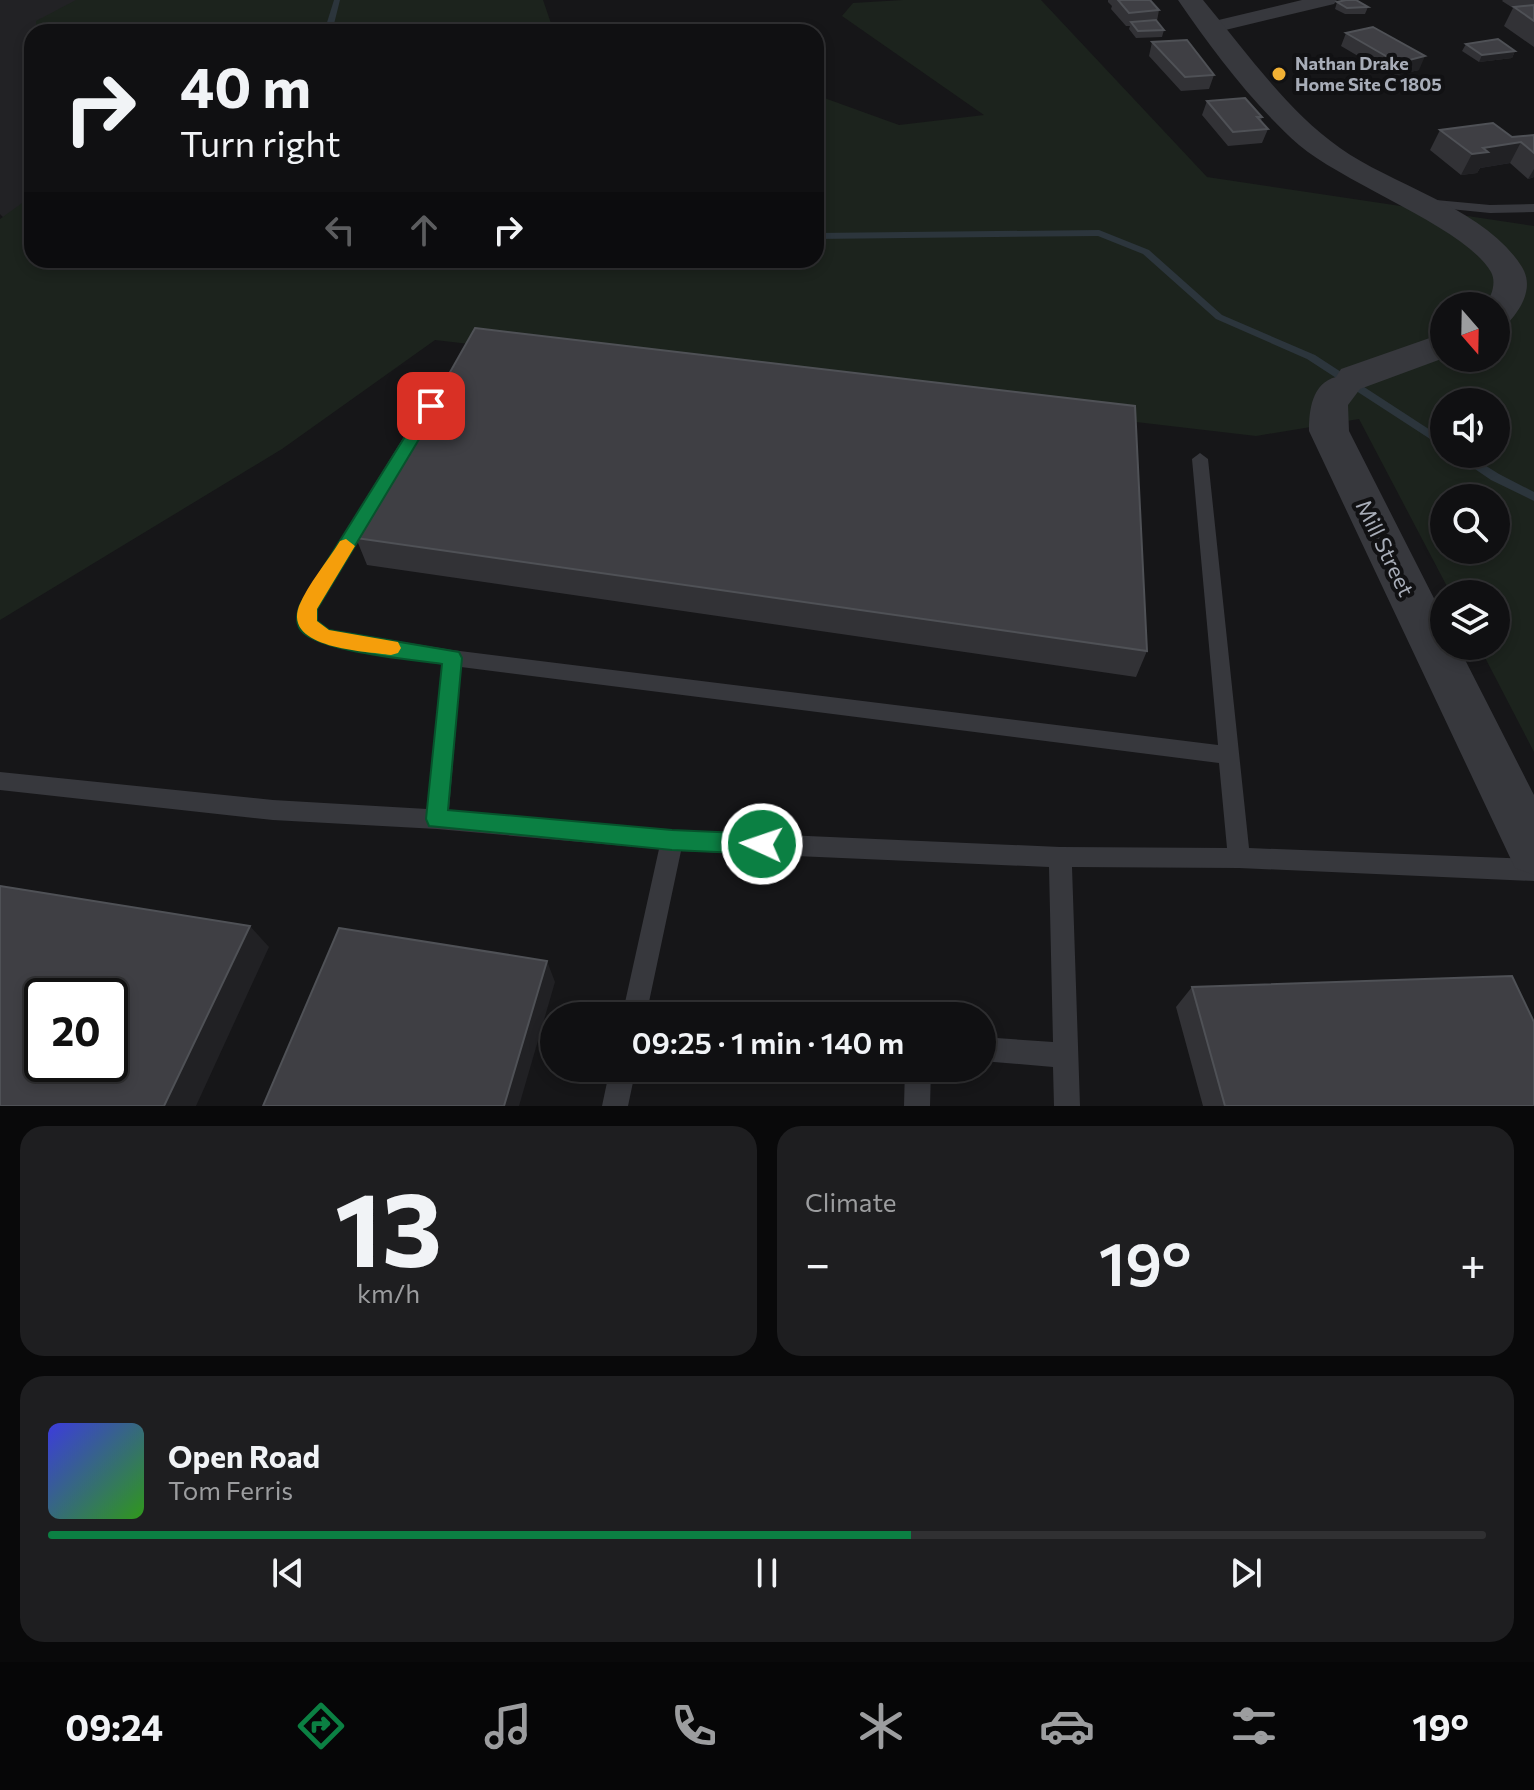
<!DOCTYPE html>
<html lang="en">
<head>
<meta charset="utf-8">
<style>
  :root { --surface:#101012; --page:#1e1e20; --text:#f1f3f6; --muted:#9c9d9f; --line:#303032; --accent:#0b8043 }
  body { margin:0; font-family:Commissioner,sans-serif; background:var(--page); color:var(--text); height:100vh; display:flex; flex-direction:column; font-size:30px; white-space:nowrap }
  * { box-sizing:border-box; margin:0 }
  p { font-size:26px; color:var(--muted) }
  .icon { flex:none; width:44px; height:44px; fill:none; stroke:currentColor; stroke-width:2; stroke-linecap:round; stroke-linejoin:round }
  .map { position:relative; height:1106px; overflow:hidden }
  .panel { display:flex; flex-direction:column; gap:20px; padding:20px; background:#09090a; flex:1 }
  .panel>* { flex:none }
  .top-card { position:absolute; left:24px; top:24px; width:800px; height:244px; border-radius:24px; box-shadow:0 4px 12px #0003,0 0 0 2px var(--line); background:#101012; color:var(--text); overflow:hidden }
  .needle { width:52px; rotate:160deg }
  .controls { position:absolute; left:1430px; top:292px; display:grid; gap:16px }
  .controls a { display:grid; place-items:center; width:80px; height:80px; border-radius:50%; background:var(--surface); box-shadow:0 4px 12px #0003,0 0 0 2px var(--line); font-size:40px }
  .speed { position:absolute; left:24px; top:978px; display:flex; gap:16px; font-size:40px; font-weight:700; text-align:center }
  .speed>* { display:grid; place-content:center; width:104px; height:104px; border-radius:50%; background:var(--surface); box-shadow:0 4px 12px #0003,0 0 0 2px var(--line); line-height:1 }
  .speed .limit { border:4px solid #111; border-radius:12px; background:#fff; color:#111 }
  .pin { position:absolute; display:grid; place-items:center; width:68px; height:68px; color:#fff; margin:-34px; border-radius:16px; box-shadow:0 4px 12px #0006 }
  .me { position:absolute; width:88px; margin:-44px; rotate:273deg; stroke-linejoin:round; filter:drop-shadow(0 0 6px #0008) }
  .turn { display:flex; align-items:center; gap:28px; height:168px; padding:0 24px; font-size:36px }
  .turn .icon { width:104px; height:104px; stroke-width:2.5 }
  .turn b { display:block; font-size:56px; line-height:68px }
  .lanes { display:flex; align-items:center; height:76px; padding:0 24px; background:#0003; justify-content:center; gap:40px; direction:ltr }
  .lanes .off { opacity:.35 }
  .big { font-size:60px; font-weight:600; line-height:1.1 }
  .panel .widget { flex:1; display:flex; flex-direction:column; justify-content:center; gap:12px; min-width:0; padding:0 28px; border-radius:24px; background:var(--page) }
  .panel .dial { align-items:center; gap:0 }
  .dial b { font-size:104px; line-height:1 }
  .song { display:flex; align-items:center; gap:24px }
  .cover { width:96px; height:96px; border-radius:12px; background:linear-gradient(135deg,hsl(240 70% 55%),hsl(110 70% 35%)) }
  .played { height:8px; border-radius:4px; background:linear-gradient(90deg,var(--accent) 60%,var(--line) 60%) }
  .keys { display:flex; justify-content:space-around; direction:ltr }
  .heat { display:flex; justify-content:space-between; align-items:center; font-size:44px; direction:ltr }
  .panel .tiles { flex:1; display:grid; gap:20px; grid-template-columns:1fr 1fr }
  .widget:last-child { grid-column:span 2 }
  .trip { position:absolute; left:540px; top:1002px; width:456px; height:80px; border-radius:40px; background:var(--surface); box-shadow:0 4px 12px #0003,0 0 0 2px var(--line); font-weight:600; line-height:80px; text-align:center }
  .tab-bar { display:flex; height:128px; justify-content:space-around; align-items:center; background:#060607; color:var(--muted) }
  .tab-bar .icon { width:56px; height:56px }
  .tab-bar .active { color:var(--accent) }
  .tab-bar b { font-size:36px; color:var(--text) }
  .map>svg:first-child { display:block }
</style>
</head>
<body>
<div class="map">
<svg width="1534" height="1106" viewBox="0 0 1534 1106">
  <rect width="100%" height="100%" fill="#161618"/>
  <path fill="#222225" d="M0 0H264L235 32H32V248L0 214Z"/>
  <path fill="#1c231d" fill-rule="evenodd" d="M76 0H543L554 32H36V21Z
    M903 0H1041L1207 177 1534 226V752L1479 646H1496V594H1451L1359 419 1256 436 435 340 282 449 0 620V219L32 196V260H816V95L899 125 984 115 842 16 853 3ZM1444 306H1496V358H1444ZM1444 402H1496V454H1444ZM1444 498H1496V550H1444Z"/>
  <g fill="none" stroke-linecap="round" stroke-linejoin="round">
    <path fill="#2c353c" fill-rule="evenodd" d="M334 0H340L332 32H324Z
      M1099 230 1149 250 1222 315 1315 355 1444 439V448L1307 359 1216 319 1143 254 1098 236 816 239V233Z
      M1453 454H1467L1499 474 1534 492V501L1491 480Z"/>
    <path fill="#37383d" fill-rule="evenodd" d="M1425 199 1490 205 1534 204V212L1490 213 1420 206V200Z
      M437 392 445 397 317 609V622L329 630 452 650 1218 745 1192 459 1200 453 1208 459 1249 848 1534 859V881L1239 868 1072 867 1080 1106H1054L1053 1067 982 1061V1037L1053 1042 1049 867 681 851 646 1016H622L659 849 437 829 273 820 0 790V772L273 800 427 809 442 664C416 660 308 649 299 627 296 620 298 609 301 603L431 393ZM461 667 1219 763 1227 848 1060 847 672 830 449 810Z
      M610 1068H636L628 1106H602Z
      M905 1068H931L930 1106H904Z"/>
    <path fill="#37383d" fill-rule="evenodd" d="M1302 0H1337L1334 4 1213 33 1203 27 1206 23Z"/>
    <path fill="#37383d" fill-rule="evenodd" d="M1178 0H1203C1246 51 1285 109 1340 148 1395 187 1485 208 1522 267 1534 287 1522 307 1509 322L1496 325V306H1484C1491 298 1497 283 1491 272 1466 228 1345 184 1299 145 1253 104 1212 50 1178 0Z
      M1444 333V358L1360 389 1348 405 1349 431 1444 618V646H1458L1534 795V875L1515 868 1309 431C1309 410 1312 383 1336 377L1341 369Z"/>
  </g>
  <path fill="#323236" d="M1108 0H1150L1159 10 1157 21 1164 30 1162 37 1136 38 1129 29 1130 26H1126L1111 9 1112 6 1108 2Z
    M1503 0H1534V47L1504 26 1513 8 1502 1Z
    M1337 2 1368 7 1365 14H1345L1335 9Z
    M1346 33 1419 70 1392 76 1341 46Z
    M1152 42 1214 75 1209 89 1181 91 1149 56Z
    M1466 44 1515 51 1512 58 1479 62 1462 51Z
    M1207 101 1262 117 1261 121 1268 129 1262 143 1228 146 1202 115Z
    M1440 130 1512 137 1534 135V177L1528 179 1510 163 1480 168 1477 173 1461 175 1430 150Z
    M356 538 1147 651 1136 677 367 565Z
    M1192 987 1534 1106H1203L1176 1007Z"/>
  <path fill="#212124" d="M1515 51 1512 58 1479 62 1482 55Z
    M1425 56 1419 70 1392 76 1398 63Z
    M1521 142 1510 163 1480 168 1477 173 1461 175 1472 154 1483 148Z
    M1534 169V177L1528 179Z
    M250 926 269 947 196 1106H164Z
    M547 961 555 982 519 1106H504Z"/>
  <path fill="#3f3f44" stroke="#4f5156" stroke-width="2" fill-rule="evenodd" d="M1118 0H1150L1159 10 1129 13Z
    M1346 0H1356L1368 7 1347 8 1337 2Z
    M1534 5V21L1514 7Z
    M1156 20 1164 30 1138 31 1131 22Z
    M1373 27 1425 56 1398 63 1346 33Z
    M1498 39 1515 51 1482 55 1466 44Z
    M1187 40 1214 75 1185 77 1152 42Z
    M1245 98 1262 117H1257L1268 129 1233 132 1207 101Z
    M1493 123 1512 137 1534 135V153L1521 142 1483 148 1488 152 1472 154 1440 130Z
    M475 328 1135 406 1147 651 356 538Z
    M0 886 250 926 164 1106H0ZM42 996H110V1064H42Z
    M339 928 547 961 504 1106H263Z
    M1512 976 1534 1022V1106H1225L1192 987Z"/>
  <path fill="#0b8043" stroke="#07532c" stroke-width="2" d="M431 401 439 406 317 609V621L329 630 459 652 462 658 448 810 672 830 762 834 770 837 773 844 770 851 762 854 672 850 429 826 426 819 442 664C415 660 309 651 299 627 295 620 298 609 301 603L426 403Z"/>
  <path fill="#f59e0b" d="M346 539 355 546 317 609V621L329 630 398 642 401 648 398 653 391 655C365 651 283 649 299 606 308 584 327 562 340 541Z"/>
  <circle fill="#f2b134" stroke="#111113" stroke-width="3" cx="1279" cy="74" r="8"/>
  <g text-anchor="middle" stroke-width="8" stroke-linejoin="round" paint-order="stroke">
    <g font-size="18" font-weight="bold" fill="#a8adb8" stroke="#111113" text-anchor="start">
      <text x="1295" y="70">Nathan Drake<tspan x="1295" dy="21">Home Site C 1805</tspan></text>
    </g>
    <g font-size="22" fill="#a8adb8" stroke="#111113">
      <text transform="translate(1385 548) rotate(64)" y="8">Mill Street</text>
    </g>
  </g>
</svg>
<div class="controls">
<a><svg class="needle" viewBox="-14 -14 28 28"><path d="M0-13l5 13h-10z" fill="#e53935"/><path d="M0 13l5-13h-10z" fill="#9c9d9f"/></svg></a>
<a><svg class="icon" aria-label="sound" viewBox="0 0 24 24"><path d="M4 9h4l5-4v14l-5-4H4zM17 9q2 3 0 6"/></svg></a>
<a><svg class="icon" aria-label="search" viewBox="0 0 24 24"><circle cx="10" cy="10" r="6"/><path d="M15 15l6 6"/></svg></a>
<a><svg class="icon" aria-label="layers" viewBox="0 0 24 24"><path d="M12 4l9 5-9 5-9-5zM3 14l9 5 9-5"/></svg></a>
</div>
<div class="speed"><div class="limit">20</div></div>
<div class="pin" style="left:431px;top:406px;background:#d93025"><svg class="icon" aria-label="arrive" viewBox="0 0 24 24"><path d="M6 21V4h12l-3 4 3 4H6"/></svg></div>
<svg class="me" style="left:762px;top:844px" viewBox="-20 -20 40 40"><circle r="17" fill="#0b8043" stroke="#fff" stroke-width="3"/><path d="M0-11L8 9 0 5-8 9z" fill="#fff"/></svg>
<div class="trip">09:25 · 1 min · 140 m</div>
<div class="top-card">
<div class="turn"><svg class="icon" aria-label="right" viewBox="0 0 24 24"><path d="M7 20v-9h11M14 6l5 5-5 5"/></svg><div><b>40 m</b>Turn right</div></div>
<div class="lanes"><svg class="icon off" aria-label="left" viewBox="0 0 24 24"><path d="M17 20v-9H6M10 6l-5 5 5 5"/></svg><svg class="icon off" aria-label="ahead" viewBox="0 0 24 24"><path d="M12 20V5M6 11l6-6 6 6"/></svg><svg class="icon" aria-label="right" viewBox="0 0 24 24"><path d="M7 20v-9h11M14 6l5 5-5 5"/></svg></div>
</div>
</div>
<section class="panel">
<div class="tiles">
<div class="widget dial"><b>13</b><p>km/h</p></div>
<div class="widget"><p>Climate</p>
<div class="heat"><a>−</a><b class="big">19°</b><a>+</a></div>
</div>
<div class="widget">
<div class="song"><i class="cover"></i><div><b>Open Road</b><p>Tom Ferris</p></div></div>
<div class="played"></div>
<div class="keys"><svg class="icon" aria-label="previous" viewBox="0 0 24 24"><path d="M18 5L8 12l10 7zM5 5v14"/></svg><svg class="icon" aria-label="pause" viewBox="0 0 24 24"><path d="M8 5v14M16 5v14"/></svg><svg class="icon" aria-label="next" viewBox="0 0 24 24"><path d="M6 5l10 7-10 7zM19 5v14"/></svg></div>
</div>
</div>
</section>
<nav class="tab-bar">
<b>09:24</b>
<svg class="icon active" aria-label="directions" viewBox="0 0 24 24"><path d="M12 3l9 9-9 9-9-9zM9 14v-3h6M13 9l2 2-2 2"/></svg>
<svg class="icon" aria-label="music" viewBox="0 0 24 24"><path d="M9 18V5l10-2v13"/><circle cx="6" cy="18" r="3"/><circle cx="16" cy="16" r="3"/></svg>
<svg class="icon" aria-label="phone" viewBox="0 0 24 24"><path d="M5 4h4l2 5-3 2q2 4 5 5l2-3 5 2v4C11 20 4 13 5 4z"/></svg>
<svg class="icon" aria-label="climate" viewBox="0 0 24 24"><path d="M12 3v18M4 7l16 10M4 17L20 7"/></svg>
<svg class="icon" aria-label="car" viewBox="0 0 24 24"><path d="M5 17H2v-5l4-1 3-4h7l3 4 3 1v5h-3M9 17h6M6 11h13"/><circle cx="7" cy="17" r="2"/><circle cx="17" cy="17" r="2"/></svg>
<svg class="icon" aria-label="filters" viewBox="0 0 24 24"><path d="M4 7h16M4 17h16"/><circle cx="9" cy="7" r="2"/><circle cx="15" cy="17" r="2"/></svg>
<b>19°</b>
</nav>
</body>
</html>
